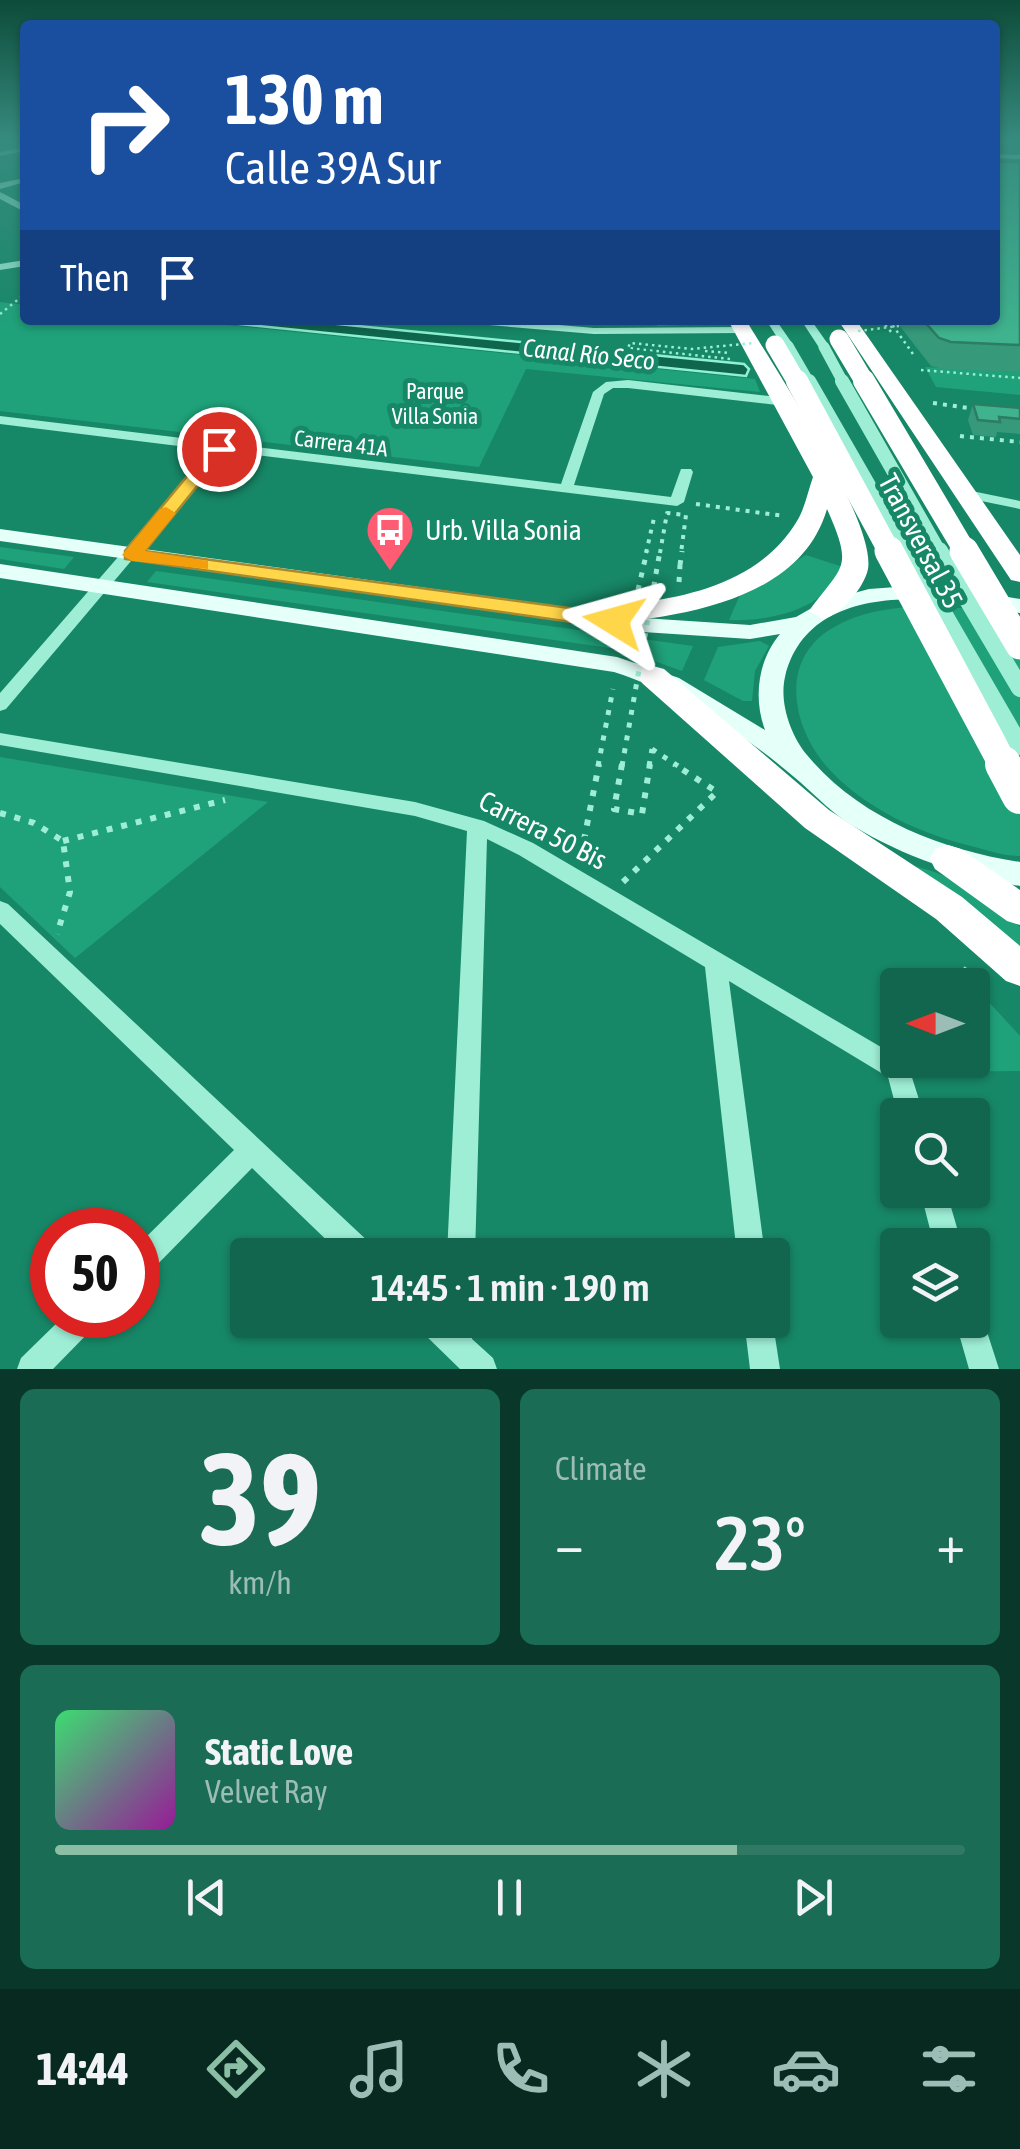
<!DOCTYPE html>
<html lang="en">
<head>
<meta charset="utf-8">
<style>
  :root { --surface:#11664d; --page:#1a6c54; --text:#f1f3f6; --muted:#9cbdb6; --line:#307a65; --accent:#8abfa5 }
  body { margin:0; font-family:"Asap Condensed",sans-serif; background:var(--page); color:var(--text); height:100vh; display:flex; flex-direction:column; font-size:38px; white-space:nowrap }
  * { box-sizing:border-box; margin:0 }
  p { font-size:32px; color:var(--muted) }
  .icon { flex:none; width:55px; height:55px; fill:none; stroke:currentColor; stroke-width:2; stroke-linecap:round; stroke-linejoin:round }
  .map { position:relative; height:1369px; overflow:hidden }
  .sheet { display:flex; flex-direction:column; gap:20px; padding:20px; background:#09382a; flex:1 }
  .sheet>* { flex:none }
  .banner { position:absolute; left:20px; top:20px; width:980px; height:305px; border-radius:10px; box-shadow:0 2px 8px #0004; background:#1a4fa0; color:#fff; overflow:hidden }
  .needle { width:65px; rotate:270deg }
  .buttons { position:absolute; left:880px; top:968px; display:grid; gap:20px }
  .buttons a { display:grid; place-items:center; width:110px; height:110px; border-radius:10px; background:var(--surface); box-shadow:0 2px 8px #0004; font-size:50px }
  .speed { position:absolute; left:30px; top:1208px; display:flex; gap:20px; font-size:50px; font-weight:700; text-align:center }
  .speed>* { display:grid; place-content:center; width:130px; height:130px; border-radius:50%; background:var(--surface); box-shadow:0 2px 8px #0004; line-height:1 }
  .speed .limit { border:15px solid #d22; background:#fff; color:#111 }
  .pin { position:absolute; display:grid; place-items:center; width:85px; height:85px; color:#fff; margin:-42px; border:5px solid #fff; border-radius:50%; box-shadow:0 2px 10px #0007 }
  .me { position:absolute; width:110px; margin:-55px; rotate:278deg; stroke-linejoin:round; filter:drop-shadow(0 0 8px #0008) }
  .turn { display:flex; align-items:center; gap:35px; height:210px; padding:0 40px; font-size:45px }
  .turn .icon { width:130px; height:130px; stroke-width:2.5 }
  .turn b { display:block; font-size:70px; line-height:85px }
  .then { display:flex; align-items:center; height:95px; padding:0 40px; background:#0003; gap:20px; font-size:38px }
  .big { font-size:75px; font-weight:600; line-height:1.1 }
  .sheet .card { flex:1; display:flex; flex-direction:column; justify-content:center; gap:15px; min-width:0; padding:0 35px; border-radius:15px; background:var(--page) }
  .sheet .dial { align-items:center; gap:0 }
  .dial b { font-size:130px; line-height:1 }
  .song { display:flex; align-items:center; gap:30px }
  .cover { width:120px; height:120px; border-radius:15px; background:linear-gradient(135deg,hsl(140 70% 55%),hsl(300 70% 35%)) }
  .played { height:10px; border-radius:5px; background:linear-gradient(90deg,var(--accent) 75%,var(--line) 75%) }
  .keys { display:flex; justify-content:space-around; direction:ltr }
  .heat { display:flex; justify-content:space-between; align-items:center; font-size:55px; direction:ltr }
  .sheet .tiles { flex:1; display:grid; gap:20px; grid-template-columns:1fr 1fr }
  .card:last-child { grid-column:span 2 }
  .trip { position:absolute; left:230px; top:1238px; width:560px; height:100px; border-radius:10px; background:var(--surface); box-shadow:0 2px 8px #0004; font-weight:600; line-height:100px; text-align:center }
  .tab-bar { display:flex; height:160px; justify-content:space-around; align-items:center; background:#07291f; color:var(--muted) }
  .tab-bar .icon { width:70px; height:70px }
  .tab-bar .current { color:var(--accent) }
  .tab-bar b { font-size:45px; color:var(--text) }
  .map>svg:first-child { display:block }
</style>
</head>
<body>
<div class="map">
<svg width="1020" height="1369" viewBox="0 0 1020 1369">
  <rect width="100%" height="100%" fill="#178867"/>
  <path fill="#1fa27a" d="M0 302 25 305V320H179L755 379 760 392 526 369 479 467 0 411Z
    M925 367 1020 372V395L936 387Z
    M0 547 74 557 64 569 0 559Z
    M806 555 843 567C828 609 769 622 729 620L740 595Z
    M156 571 693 646 682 671 624 650 147 582Z
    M927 605 983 610 1020 620V856C1005 856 990 851 975 847 923 835 865 809 828 768 790 725 778 655 838 625 866 610 896 608 927 605Z
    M760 641 769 646 755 671 752 701H743L704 680 718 647Z
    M0 757 268 802 75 958 0 887Z
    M913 866C954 874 988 901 1020 927V951Z
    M975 987 1020 1036V1071L930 1072 936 1060H972Z"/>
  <path fill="#0e664d" stroke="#90f1d2" stroke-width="2.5" d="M201 320H297L744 364 749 369 746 376Z"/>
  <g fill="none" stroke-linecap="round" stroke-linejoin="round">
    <path stroke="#9eeed5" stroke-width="2.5" stroke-dasharray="2.5 4" stroke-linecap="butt" d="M0 314 25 294
      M419 320 447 323
      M881 320 892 333
      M889 320 913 354
      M705 351 729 353
      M921 370 1020 378"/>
    <path stroke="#9eeed5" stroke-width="4" stroke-dasharray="4 6" stroke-linecap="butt" d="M933 403 976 409
      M960 436 1020 442
      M696 504 784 516
      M646 553 654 518"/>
    <path stroke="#9eeed5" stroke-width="5" stroke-dasharray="5 8" stroke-linecap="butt" d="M679 582 680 565
      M638 590 647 551
      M652 749 678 766
      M598 766 613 689"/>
    <path stroke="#9eeed5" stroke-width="6" stroke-dasharray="6 9" stroke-linecap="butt" d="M0 813 34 823 63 841 70 892 57 934
      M63 841 225 800
      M581 855 599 764
      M623 882 717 792 674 764
      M955 985 967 968"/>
    <path fill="#9eeed5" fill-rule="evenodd" d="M25 147V151L0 156V152Z
      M995 154 1020 155V159L995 158Z
      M25 178V182L0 189V183Z
      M0 192 25 205V212L0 199Z
      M25 260V266L0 270V264Z
      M460 320H503L594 328 742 327 748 330 742 333 594 334 465 323Z
      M766 320H776L794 346 792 348H784Z
      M801 320H811L830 347 828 349H820Z
      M628 380 786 398 792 402 786 406 628 388H613L604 394 574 485 671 497 681 469H691L693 472 684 502 677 506 224 451 6 709 0 711V693L211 450 0 424V416L561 484 593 392 606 382Z
      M962 489 1020 501V509L957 496V490Z
      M0 733 415 802 484 821 533 843 898 1057V1060L907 1062 924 1115H898L888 1077 729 981 765 1255H737L705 967 519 855 487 839 475 1255H447L467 831 415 816 0 745Z
      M0 901 8 904 372 1245 376 1255H342L252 1168 148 1274 138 1278V1245L234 1150 0 924Z
      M920 1190H946L962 1245H934Z
      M972 1306 980 1310 999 1369H969L955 1320H972Z
      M65 1315H100L96 1325 53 1369H17L21 1358Z
      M772 1317 780 1369H750L744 1320H772Z
      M415 1320H473L472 1339 493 1358 497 1369H460L420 1330Z"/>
    <path fill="#e5fff9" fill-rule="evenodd" d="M0 529 643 618 750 625 796 617 824 601 869 589 910 586 951 587 1020 599V613C942 596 809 577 785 677 779 703 791 736 807 755 859 818 942 850 1020 862V886C961 876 905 857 853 826 833 814 817 797 800 782 747 736 682 694 614 672L0 578V564L617 657 679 678 765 730C753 698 758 660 780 634L750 639 643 632 0 541Z"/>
    <path fill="#fff" fill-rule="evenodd" d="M728 320H746C774 367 876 521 868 569 864 588 841 615 823 619L809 611C843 564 854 570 827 509 799 606 668 618 585 626L575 623 571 617 575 611C598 605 622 605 645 602 703 594 765 575 797 521 805 508 808 491 813 477Z
      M838 320H856L1020 555V582L1011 580Z
      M653 666 664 669 829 810 962 897 1020 946V986L1006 981 936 919 805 828 642 683 638 676 642 669Z
      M948 845 961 849 1020 890V925L1007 921 935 869 930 859 935 849Z"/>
    <path stroke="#9eeed5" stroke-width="2.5" stroke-dasharray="2.5 4" stroke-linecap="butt" d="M858 331 899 326
      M730 359 628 348 630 343 692 349 753 343"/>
    <path stroke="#9eeed5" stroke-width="4" stroke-dasharray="4 6" stroke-linecap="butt" d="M660 553 667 513 686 515 681 553"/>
    <path stroke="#9eeed5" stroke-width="5" stroke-dasharray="5 8" stroke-linecap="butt" d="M680 565 682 551
      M622 766 660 551
      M649 766 652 749"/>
    <path stroke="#9eeed5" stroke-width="6" stroke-dasharray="6 9" stroke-linecap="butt" d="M622 764 614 809 642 814 650 764"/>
    <path stroke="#9eeed5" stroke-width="11" d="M788 346 810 384
      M824 347 844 384"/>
    <path stroke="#9eeed5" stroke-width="14" d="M809 381 908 553
      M842 381 940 553"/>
    <path stroke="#9eeed5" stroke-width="18" d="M907 551 1020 746
      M939 551 1020 688"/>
    <path stroke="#fff" stroke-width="19" d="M839 339 866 384
      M775 345 798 384"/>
    <path stroke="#fff" stroke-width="22" d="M797 381 890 553
      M864 381 966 553"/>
    <path stroke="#fff" stroke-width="29" d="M889 551 1004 766
      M964 551 1020 645"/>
    <path stroke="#fff" stroke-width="36" d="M1003 764 1020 796"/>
  </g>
  <path fill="#36997a" d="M1020 162V372L943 369 931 366 895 320H995Z
    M655 320H711L710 324 657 326Z
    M973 404 1020 408V434L997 432 996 437 973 435 968 420Z"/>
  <path fill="#3fb28e" stroke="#2c7d63" stroke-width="2.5" d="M995 162H1020V345L951 342 939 338 923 320H995Z
    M973 404 1020 408V419L999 417 1000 422 978 420Z"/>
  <linearGradient id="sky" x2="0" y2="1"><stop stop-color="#0d4b39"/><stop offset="0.42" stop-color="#368b7f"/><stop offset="1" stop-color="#368b7f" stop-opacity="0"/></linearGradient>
  <rect width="1020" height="333" fill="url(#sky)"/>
  <path fill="#ffd54a" stroke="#a68a30" stroke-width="2.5" d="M219 444 227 449 145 551 614 614 625 621 614 628 125 559V551L213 445Z"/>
  <path fill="#f59e0b" d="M166 507 176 513 145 551 208 561V569L132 561 122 555 160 509Z"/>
  <defs>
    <g id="bus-pin" transform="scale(2.5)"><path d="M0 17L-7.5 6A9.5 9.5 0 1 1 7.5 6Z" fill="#ff5b73" stroke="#178867"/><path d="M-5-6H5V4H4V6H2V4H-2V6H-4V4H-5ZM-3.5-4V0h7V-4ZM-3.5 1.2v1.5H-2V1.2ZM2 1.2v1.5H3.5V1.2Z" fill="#fff"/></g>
  </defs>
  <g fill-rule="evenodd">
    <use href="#bus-pin" x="390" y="530"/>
  </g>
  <g text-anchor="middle" stroke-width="10" stroke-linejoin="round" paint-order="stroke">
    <g font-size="22" fill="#fff" stroke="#178867">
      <text x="435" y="399">Parque<tspan x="435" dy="25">Villa Sonia</tspan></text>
    </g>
    <g font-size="22" fill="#fff" stroke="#178867">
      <text transform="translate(341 443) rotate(7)" y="8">Carrera 41A</text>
    </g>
    <g font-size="25" font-style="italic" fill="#fff" stroke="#178867">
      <text transform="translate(589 354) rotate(6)" y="9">Canal Río Seco</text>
    </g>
    <g font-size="28" fill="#fff" stroke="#178867" text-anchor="start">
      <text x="425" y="540">Urb. Villa Sonia</text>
    </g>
    <g font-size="28" fill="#fff" stroke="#178867">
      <text transform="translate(921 541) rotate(62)" y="10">Transversal 35</text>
      <text transform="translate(543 830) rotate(27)" y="10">Carrera 50 Bis</text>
    </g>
  </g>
</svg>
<div class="buttons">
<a><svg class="needle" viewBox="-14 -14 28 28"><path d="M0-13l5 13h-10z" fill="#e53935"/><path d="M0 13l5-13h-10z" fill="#9cbdb6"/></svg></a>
<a><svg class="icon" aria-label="search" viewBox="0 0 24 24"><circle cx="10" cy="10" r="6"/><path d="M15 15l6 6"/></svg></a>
<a><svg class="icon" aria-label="layers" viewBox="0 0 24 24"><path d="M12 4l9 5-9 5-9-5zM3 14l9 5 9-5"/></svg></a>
</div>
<div class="speed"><div class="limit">50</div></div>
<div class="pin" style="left:219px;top:449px;background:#d93025"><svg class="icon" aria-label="arrive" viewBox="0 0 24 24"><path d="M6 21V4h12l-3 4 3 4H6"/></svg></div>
<svg class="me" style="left:614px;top:621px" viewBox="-20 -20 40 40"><path d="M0-17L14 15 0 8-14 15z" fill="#ffd54a" stroke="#fff" stroke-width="4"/></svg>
<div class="trip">14:45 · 1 min · 190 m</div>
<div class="banner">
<div class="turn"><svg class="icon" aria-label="right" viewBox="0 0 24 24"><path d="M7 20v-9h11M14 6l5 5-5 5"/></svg><div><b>130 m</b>Calle 39A Sur</div></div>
<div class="then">Then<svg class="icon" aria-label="arrive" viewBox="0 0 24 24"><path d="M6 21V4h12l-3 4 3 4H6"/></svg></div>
</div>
</div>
<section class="sheet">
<div class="tiles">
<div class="card dial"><b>39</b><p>km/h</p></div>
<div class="card"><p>Climate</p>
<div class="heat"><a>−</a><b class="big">23°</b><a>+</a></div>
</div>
<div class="card">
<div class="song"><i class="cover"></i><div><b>Static Love</b><p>Velvet Ray</p></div></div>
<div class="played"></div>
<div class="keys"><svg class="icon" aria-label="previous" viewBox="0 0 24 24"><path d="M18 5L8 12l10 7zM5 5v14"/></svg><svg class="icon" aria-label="pause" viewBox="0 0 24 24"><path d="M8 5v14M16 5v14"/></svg><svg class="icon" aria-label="next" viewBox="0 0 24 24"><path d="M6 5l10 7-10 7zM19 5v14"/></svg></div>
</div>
</div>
</section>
<nav class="tab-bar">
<b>14:44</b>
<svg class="icon current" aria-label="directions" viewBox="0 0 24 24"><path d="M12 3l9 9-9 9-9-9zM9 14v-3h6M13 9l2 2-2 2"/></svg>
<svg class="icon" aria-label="music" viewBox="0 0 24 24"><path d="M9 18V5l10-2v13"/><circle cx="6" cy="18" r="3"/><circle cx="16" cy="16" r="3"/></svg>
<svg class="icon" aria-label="phone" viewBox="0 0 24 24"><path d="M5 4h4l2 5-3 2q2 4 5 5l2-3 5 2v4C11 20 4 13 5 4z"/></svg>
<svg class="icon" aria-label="climate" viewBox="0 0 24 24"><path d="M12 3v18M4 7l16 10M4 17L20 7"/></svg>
<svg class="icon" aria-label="car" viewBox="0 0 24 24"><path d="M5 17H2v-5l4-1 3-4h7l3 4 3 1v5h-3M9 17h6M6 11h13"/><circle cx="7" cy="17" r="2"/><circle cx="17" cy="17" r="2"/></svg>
<svg class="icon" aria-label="filters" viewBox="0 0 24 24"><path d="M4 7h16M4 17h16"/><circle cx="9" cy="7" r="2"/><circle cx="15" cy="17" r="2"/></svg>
</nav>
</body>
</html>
